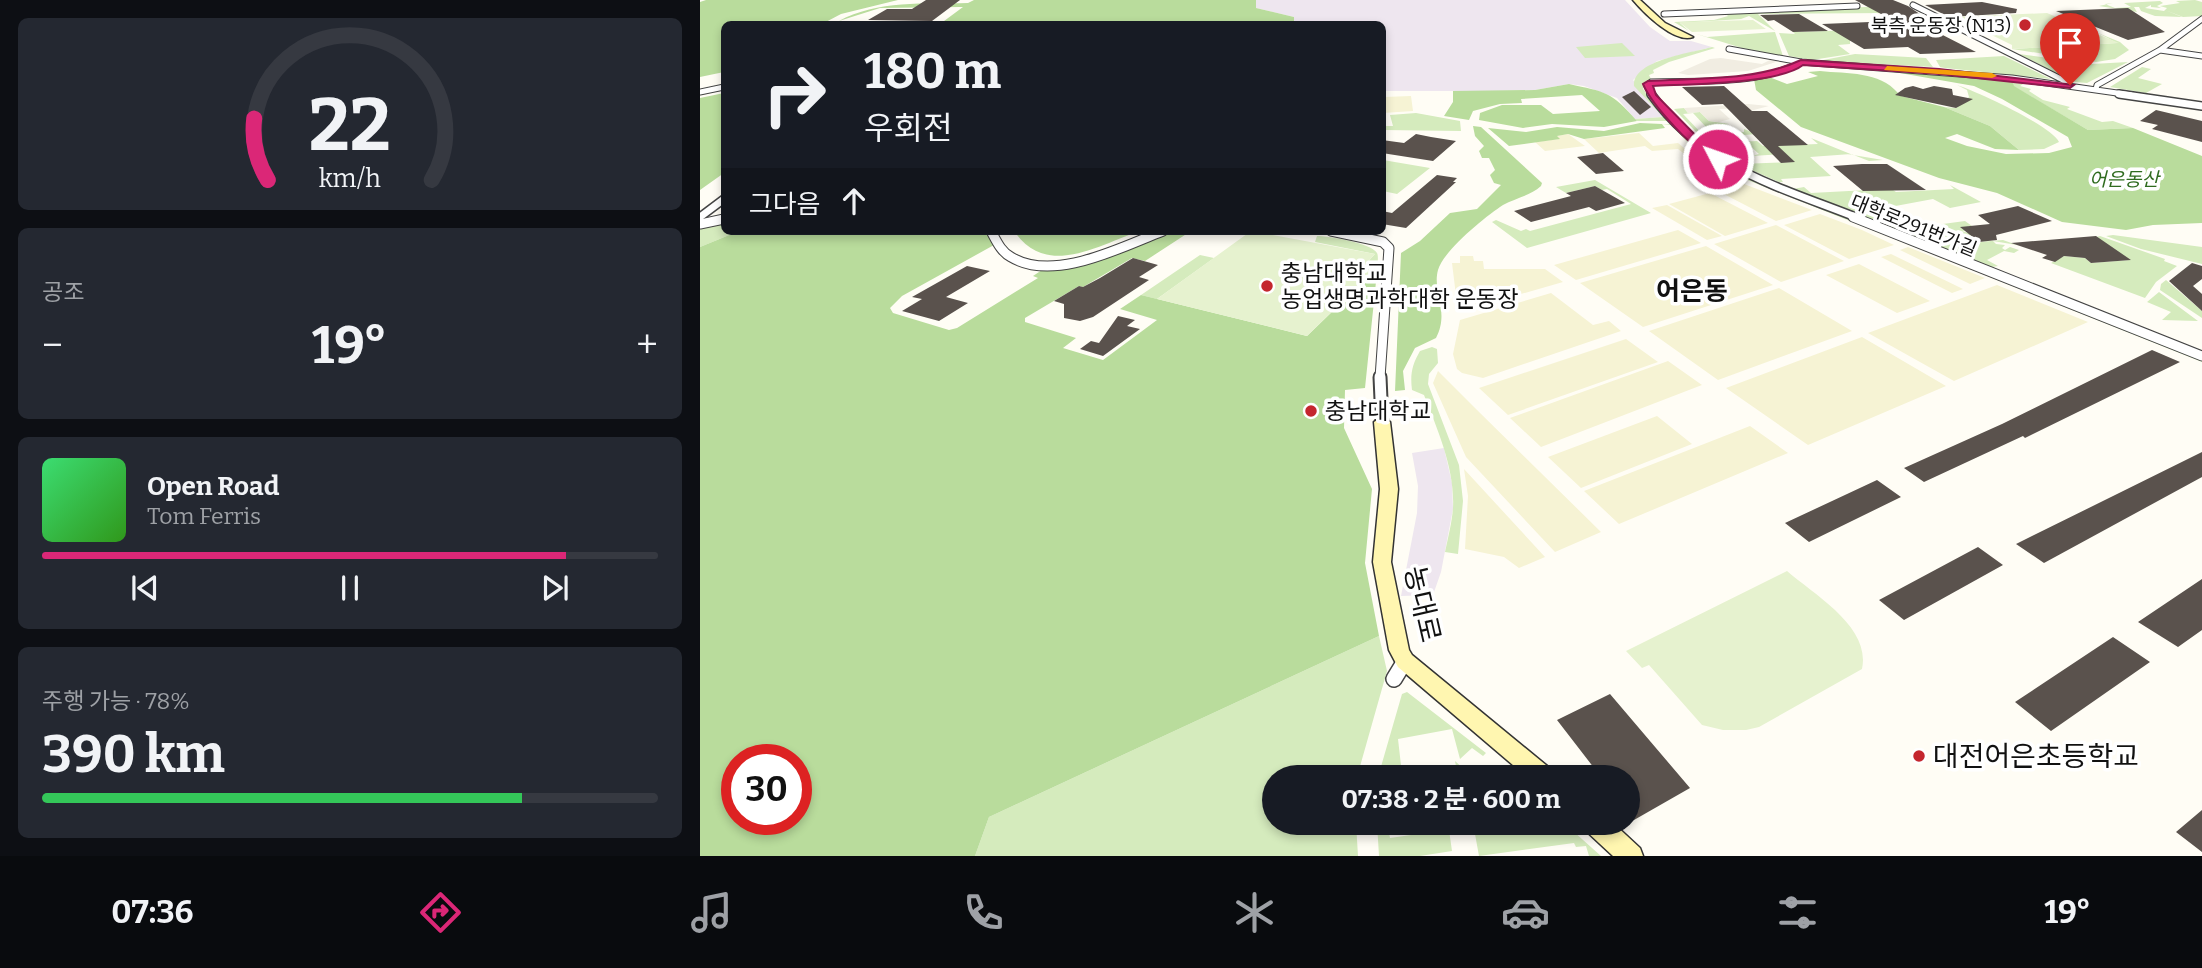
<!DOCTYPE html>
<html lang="ko">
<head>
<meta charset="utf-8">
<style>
  :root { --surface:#171b24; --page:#242831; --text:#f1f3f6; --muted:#9ea1a6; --line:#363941; --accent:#db2777 }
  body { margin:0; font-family:Bitter,"Noto Sans KR",serif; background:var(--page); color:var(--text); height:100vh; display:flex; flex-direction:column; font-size:26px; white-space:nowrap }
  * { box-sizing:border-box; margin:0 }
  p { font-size:23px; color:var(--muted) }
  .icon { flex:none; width:38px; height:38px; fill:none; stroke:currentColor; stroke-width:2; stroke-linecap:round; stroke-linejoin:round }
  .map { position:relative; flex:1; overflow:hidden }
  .sheet { display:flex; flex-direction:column; gap:18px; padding:18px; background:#0d0f14; width:700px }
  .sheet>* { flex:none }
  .hud { position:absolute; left:21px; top:21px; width:665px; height:214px; border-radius:10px; box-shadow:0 4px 10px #0003; background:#171b24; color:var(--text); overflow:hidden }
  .speed { position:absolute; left:21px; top:744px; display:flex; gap:14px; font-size:35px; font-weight:700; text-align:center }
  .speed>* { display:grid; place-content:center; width:91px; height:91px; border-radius:50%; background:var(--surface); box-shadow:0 4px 10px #0003; line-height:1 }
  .speed .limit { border:10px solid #d22; background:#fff; color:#111 }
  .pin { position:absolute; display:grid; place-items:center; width:60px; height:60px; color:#fff; margin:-72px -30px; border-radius:50% 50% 50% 0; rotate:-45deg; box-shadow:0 0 7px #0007 }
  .pin .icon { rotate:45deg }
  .me { position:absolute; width:77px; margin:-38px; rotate:311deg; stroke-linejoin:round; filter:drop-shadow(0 0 5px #0008) }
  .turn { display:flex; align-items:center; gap:24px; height:147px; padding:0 28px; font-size:32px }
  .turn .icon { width:91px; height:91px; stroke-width:2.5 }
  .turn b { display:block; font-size:49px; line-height:60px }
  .then { display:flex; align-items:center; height:66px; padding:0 28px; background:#0003; gap:14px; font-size:26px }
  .big { font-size:52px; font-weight:700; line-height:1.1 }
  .sheet .widget { flex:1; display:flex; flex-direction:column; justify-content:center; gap:10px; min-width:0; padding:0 24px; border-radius:10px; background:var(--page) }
  .sheet .dial { align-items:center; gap:0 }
  .dial svg { height:182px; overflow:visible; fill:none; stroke:var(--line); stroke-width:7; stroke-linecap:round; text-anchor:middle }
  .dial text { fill:var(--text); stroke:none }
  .song { display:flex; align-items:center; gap:21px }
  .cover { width:84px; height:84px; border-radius:10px; background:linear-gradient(135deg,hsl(140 70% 55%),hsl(110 70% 35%)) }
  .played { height:7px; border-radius:4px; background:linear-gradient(90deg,var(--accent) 85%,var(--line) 85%) }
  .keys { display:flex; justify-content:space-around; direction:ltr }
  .heat { display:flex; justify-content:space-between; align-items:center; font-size:38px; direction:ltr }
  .charge { height:10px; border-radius:5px; background:linear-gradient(90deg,#34c759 78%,var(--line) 0) }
  .trip { position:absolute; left:562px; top:765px; width:378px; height:70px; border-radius:35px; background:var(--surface); box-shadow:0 4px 10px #0003; font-weight:700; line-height:70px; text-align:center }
  .dock { display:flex; height:112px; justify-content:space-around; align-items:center; background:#090b0e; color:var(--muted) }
  .dock .icon { width:49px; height:49px }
  .dock .on { color:var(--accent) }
  .dock b { font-size:32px; color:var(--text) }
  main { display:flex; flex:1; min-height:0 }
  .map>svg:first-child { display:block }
</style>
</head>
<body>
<main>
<section class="sheet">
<div class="widget dial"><svg viewBox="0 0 100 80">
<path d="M14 69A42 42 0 1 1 86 69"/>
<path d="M14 69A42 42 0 0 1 8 42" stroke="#db2777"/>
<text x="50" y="56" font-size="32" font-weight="700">22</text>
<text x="50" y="72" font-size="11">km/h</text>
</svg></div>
<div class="widget"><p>공조</p>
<div class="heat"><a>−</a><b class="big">19°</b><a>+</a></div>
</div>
<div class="widget">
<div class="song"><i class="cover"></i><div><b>Open Road</b><p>Tom Ferris</p></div></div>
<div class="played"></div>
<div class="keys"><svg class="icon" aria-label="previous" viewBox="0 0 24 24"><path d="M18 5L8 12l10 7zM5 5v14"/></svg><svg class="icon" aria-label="pause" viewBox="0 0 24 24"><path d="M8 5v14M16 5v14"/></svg><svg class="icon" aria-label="next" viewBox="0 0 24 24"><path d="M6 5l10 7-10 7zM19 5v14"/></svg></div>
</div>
<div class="widget"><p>주행 가능 · 78%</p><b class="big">390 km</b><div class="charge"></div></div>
</section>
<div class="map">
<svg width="1502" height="856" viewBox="0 0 1502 856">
  <rect width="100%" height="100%" fill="#fffdf5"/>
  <path fill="#eee6ef" d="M556 0H925L950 27 970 41H991L1012 47 957 61 933 80 963 117 935 119 917 98 884 86 869 84 835 90 795 91H683L682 24H594V17L556 8Z
    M744 448 752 483 753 509 741 572 733 595 701 596 717 513 718 486 712 453Z"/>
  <path fill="#f6f3d4" d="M682 94 684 97 711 96 713 111 683 113Z
    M939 133 953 146 978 143 1000 161 995 162 978 149 952 151 945 146 899 153 884 139Z
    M868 134 885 146 845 151 835 142 859 139 856 136Z
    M1044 184 1112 210 1076 221 1018 191Z
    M1010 193 1068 223 1025 236 969 204Z
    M967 205 1022 236 1007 240 952 208Z
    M1120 214 1162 230 1194 245 1149 259 1084 225Z
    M1076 225 1144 261 1081 282 1014 244Z
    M978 230 1001 243 876 280 854 265Z
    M1006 246 1073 285 943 327 880 283Z
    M1208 247 1285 278 1270 284 1200 250Z
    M1191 254 1263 289 1252 293 1181 257Z
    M760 256H773L774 261H783L784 269H845L863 282 758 312 752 263H760Z
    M1159 264 1230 301 1197 313 1126 275Z
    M1297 285 1388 322 1254 381 1168 333Z
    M1079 288 1152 331 1018 380 949 331Z
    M851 293 893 325 909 321 921 331 783 378 762 373 757 369 753 354 760 320Z
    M1162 337 1246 386 1108 445 1026 388Z
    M926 339 958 362 808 415 779 388Z
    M968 361 1002 385 841 447 810 418Z
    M738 371 776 409 901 532 855 552 766 457 733 383Z
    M957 416 992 444 881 488 848 457Z
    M1050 426 1088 453 919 524 884 491Z
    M764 469 845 557 819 568 804 557 765 549 768 496Z"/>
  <path fill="#d5ebbd" d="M1495 0 1502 2V16L1483 17 1465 10 1482 17 1455 16 1441 11 1439 7H1434L1437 12 1399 6 1413 3 1405 4 1415 8 1431 7 1424 3 1460 1 1463 3 1457 6 1461 8 1451 7V5L1445 8 1464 11 1467 8 1460 6 1480 3 1476 1Z
    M1165 7H1182L1190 13 1058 14 1075 31 1049 16 1041 19 980 23 989 31 974 22 1014 20 1028 16 1026 14 1043 13Z
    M1162 30 1150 41V44L1138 45 1150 54 1112 60 1089 56 1079 33 1095 34 1093 32Z
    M1075 32 1083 56 1042 48 993 33 1007 37Z
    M1398 33 1420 42 1429 50 1415 59 1396 62 1312 49 1417 43Z
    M922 43 935 56 885 58 876 47Z
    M1012 47 1015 48 969 62 953 70 954 73 949 75 952 81 943 83V89L972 121H937L935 119 963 117 934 86C932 60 992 53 1012 47Z
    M1155 54 1226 58 1233 67 1118 61Z
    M1319 54 1392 64 1428 62 1387 83 1375 82Z
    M1304 56 1351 79 1245 68 1240 67 1236 60Z
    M1442 67 1451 69 1438 78 1462 84 1446 93 1410 87Z
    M1312 81 1342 84 1325 83 1320 86 1331 89 1329 91 1343 100 1370 107 1367 109 1402 122 1413 121 1433 128 1388 130 1313 86Z
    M1257 85C1276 91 1352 126 1359 142L1344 149 1319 150 1290 126 1244 107 1256 108 1269 97 1267 90Z
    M984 108 988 113 1000 112 1009 121 1029 124 1006 127 993 113 983 114 1003 135 1044 132V129L1057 134 1002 138 974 109Z
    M716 113 760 121 761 131 683 130V126H693L690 115Z
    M962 124H974L1006 156 1039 174 1446 337 1502 360V362L1035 175 994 149 971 125Z
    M1111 138 1153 155 1183 160 1169 161 1151 154 1110 157 1131 176 1081 179 1083 182H1079L1026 159H1034L1039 164 1094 162 1086 154 1052 156 1059 154 1049 145 1038 142 1057 141 1063 146 1118 144Z
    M682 160H683L730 168 697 194 683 191Z
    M895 180 951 213 827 248 792 222 796 220 821 231 826 229 830 231 931 204 907 189 902 190 895 186 866 193 856 187Z
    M1250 185 1281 202 1250 208 1233 199 1174 210 1188 220 1177 221 1093 189 1104 187 1111 193 1168 190 1187 186 1196 192 1254 189Z
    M24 221V231H39L0 247V226Z
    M1265 221 1272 226H1268L1271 230 1262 231 1281 237 1279 242 1303 240 1317 245 1293 241 1296 244 1305 245 1302 248 1305 250 1310 247 1319 250 1314 253 1304 251 1287 260 1298 266 1292 267 1188 226 1195 224 1212 233 1232 229 1228 226Z
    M1413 235 1502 247V264L1441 249 1406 236Z
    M617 236C628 236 672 243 677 253 679 257 677 266 677 270L661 269 675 254 615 242Z
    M1400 236 1465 259 1464 261 1477 266 1456 282 1445 298 1351 263 1364 256 1385 258 1391 263 1430 260 1396 237Z
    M500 255 514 258 457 299 441 295Z
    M1466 280 1502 311V318L1460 290 1461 284Z
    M1459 292 1498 321 1462 320 1471 312 1447 302Z
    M732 347 737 349 738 363 729 374 728 384 759 465 763 501 758 554 745 552C748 538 752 522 753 508 755 469 738 431 724 395L712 390C710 374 712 365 720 351Z
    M679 636 687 671 657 777H574V822L656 823 658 856H275L289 817Z
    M707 692 786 753 783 756 772 748 760 759 752 729 698 739 702 774 756 766 755 761 766 771 760 777H678L702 694Z
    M677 823H687L690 838 746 830 748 823 752 851 720 856H679Z
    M773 823H777L780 832 831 823H864L901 856H889L886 846 876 847 874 843 779 856Z"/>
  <path fill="#b9dc9c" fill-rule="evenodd" d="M6 0H198L141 14 122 24H24V72L0 77V2Z
    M274 0H556V8L594 17V24H240L263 7H260L180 8 139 21C177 0 225 4 268 3Z
    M1120 71C1148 74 1179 71 1198 93L1197 95 1244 107 1290 126 1319 150 1295 149 1257 134 1245 138 1267 146 1306 154 1349 153 1372 147 1368 137 1302 99 1274 86 1194 72 1312 81 1314 86 1388 130 1433 128 1502 156V223L1453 225 1426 230 1362 222 1297 193 1239 178 1101 127 1056 90 1054 79 1069 77 1087 84 1118 76 1108 72Z
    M869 84C905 92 911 91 937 121L904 127 852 124 823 128 779 120 780 113 802 105H841L853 114 900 111 882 95 821 99 822 103 800 104 773 111 769 120 744 116 753 102V91L835 90Z
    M24 93V173L0 190V98Z
    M940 123 962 124 965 128 884 139 868 134 857 136 860 139 809 146 788 128 826 132 857 127 904 131Z
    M773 126 781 127 842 183 841 186C830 196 815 198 803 205 786 216 743 251 738 270 732 292 750 311 736 338L715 348 703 371 705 390 695 391 701 253 720 241 750 213 777 209 801 185 794 183 790 175 795 170 789 158H782L779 151 784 146 775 136Z
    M39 231H285L294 245 202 296 190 308 193 313 249 330 257 328 338 278 333 276 345 268 471 231H491L445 261 432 258 383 287 379 286 325 318V322L376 338 363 348 403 360 457 320 420 309 441 295 607 336 673 272H677L665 388 645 390 644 428 672 489 665 563 679 636 289 817 275 856H0V247ZM37 760H96V819H37Z
    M314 231H440C398 245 346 279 314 231Z"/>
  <path fill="#e6f2cf" d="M1347 13 1419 43 1312 49V45L1255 17Z
    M1053 20 1066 29 992 32 979 22Z
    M551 231 675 254 662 268 673 272 607 336 457 299Z
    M1087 571C1116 596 1171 627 1162 669L1059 727 1046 730H1023L1002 725 949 665 942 668 926 651Z"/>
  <path fill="#f1ede2" d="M1021 58 1062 64 1070 60 1079 61 1048 71 988 75 978 73 1010 59Z
    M1048 104 1069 106 1050 111 1046 108 1019 109 1030 119 1019 122 1009 121 1000 112 988 113 984 108Z"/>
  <path fill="#5a524d" d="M226 0H260L232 21 168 20 187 9H212Z
    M1155 0H1193L1208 6 1233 23 1226 24 1230 26H1225L1276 52 1220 54 1208 47 1164 49 1122 24 1194 21Z
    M1282 2 1317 9 1316 13 1249 17 1225 5Z
    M1428 8 1465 32 1428 40 1356 11Z
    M1099 14 1128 31 1093 32 1074 20 1068 21 1060 15Z
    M1024 86 1052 111H1067L1108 145 1078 146 1095 162 1081 163 1023 104 1002 105 982 87Z
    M1213 86 1223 89 1234 86 1252 89 1253 95 1273 99 1256 108 1195 95 1205 88Z
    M934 91 951 107 940 115 922 97Z
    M1456 110 1502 121V142L1452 129 1458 125 1440 121Z
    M716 134 731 137 756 141 733 161 682 153V140L704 143Z
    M903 153 924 171 896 174 877 157Z
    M1162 164H1187L1226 190 1163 191 1133 166Z
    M737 175 757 178 753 182H756L706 228 682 224V211L692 213Z
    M895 186 925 203 896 211 889 207 831 222 814 211 871 196 866 193Z
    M1318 206 1352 221 1296 235 1297 240 1279 242 1260 227 1290 224 1278 215Z
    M1396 236 1431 260 1391 263 1385 258 1364 256 1355 262 1342 258 1347 255 1311 243Z
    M433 258 458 265 439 277 449 280 393 317 380 321 364 318V304L354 301 379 286 383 287 400 278Z
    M1492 263 1502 266V279L1493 286 1502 294V311L1469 281Z
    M267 266 290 271 246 297 268 303 239 321 202 311 222 299 212 297Z
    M418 316 435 320 427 326 440 329 403 356 380 349 391 341 399 343Z
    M1452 350 1480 362 1325 438 1323 436 1224 482 1204 468 1302 424Z
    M1502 452V477L1344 563 1316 544Z
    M1177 480 1201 497 1109 542 1085 523Z
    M1278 547 1303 565 1204 620 1179 600Z
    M1502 579V630L1478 647 1438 622Z
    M1413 637 1450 662 1351 731 1315 702Z
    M910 694 990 788 934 820 928 811V777H901L857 720Z
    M1502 810V852L1476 832Z"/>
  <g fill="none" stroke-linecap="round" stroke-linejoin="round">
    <g stroke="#444" stroke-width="7">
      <path id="street-far4" d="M1213 5 1367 82
        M964 14 1157 6
        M1029 49 1101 62 1312 78 1431 95
        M1460 50 1502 56
        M1396 89 1397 85 1460 50 1502 19
        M0 92 24 87
        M952 95 947 86 951 82C1000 80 1057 86 1101 62"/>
    </g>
    <g stroke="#444" stroke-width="10">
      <path id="street-far3" d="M951 94C1004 168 1077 186 1158 218
        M1419 94 1502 106
        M0 217 24 199"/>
    </g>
    <g stroke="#444" stroke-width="11">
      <path id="street-far2" d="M1153 217 1502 356
        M0 224 24 219
        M291 231C296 240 301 252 311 257 354 283 421 247 463 231
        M631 231 683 242 689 248 680 378"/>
    </g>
    <g stroke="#444" stroke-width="15">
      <path id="street-far1" d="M680 377 682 422"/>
    </g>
    <g stroke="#444" stroke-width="18">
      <path id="street" d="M694 679 705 661"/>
    </g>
    <g stroke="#333" stroke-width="3">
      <path id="secondary" d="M933 0H940L965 23 993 37C975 44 944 13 933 0Z
        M682 417 690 422 698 489 691 562 709 650 712 655 852 770 856 777H827L698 667 689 650 673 562 680 489 674 422Z
        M882 822H912L940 848 943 856H913L885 830Z"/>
    </g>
    <use href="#street-far4" stroke="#fff" stroke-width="5"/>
    <use href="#street-far3" stroke="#fff" stroke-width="7"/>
    <use href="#street-far2" stroke="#fff" stroke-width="9"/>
    <use href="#street-far1" stroke="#fff" stroke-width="11"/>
    <use href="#street" stroke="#fff" stroke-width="15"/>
    <use href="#secondary" fill="#fff6b0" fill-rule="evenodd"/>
  </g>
  <path fill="#db2777" stroke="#8e194d" stroke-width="2" d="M1101 60 1239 69 1374 85 1370 88 1239 74 1103 65C1079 84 987 84 953 86L956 95 1006 146 1021 157V161L1018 162C996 153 952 106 943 84L948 81C998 78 1056 81 1101 60Z"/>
  <path fill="#f59e0b" d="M1187 66 1292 73 1297 76 1292 78 1184 70Z"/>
  <g fill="#c4262e" stroke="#fff" stroke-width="2.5">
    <circle cx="1325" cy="25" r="7"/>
    <circle cx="567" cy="286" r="7"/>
    <circle cx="611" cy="411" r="7"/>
    <circle cx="1219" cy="756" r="7"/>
  </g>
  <g text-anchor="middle" stroke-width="7" stroke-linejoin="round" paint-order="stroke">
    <g font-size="19" fill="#111" stroke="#fff" text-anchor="end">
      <text x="1311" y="32">북측 운동장 (N13)</text>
    </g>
    <g font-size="19" font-style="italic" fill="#2f6b1f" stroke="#fff">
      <text x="1424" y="186">어은동산</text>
    </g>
    <g font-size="19" fill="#111" stroke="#fff">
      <text transform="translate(1214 225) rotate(22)" y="7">대학로291번가길</text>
    </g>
    <g font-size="23" fill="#111" stroke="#fff" text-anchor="start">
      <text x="581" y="281">충남대학교<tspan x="581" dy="26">농업생명과학대학 운동장</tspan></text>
      <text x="625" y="419">충남대학교</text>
    </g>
    <g font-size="26" font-weight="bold" fill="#111" stroke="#fff">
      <text x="992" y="300">어은동</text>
    </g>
    <g font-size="28" fill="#111" stroke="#fff">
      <text transform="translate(723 604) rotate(77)" y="10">농대로</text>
    </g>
    <g font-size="28" fill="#111" stroke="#fff" text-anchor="start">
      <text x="1233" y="766">대전어은초등학교</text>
    </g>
  </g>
</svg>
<div class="speed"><div class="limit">30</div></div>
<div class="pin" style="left:1370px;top:85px;background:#d93025"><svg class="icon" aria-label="arrive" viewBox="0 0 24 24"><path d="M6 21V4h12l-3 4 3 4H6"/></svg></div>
<svg class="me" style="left:1018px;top:159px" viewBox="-20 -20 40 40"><circle r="17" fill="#db2777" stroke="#fff" stroke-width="3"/><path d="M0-11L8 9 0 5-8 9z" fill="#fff"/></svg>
<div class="trip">07:38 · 2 분 · 600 m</div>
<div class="hud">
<div class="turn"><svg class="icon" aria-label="right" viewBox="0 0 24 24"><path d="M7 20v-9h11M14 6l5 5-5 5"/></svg><div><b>180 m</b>우회전</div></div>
<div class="then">그다음<svg class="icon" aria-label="ahead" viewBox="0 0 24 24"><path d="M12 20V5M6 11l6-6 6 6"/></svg></div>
</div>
</div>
</main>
<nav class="dock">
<b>07:36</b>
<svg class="icon on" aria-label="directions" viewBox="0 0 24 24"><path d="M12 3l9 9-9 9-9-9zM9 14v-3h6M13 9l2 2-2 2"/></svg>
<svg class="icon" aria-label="music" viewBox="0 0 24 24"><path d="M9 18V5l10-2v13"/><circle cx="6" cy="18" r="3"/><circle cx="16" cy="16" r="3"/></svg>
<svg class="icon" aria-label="phone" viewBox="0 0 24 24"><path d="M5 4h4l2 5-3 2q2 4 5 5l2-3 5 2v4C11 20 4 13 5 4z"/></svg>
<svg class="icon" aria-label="climate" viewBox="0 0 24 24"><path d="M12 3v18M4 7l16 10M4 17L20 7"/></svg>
<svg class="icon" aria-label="car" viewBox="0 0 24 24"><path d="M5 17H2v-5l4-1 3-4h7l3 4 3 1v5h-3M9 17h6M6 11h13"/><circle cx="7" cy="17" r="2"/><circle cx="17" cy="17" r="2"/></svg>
<svg class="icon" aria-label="filters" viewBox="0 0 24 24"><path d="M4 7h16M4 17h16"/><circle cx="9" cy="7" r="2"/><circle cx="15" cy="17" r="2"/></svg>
<b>19°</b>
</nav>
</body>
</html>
